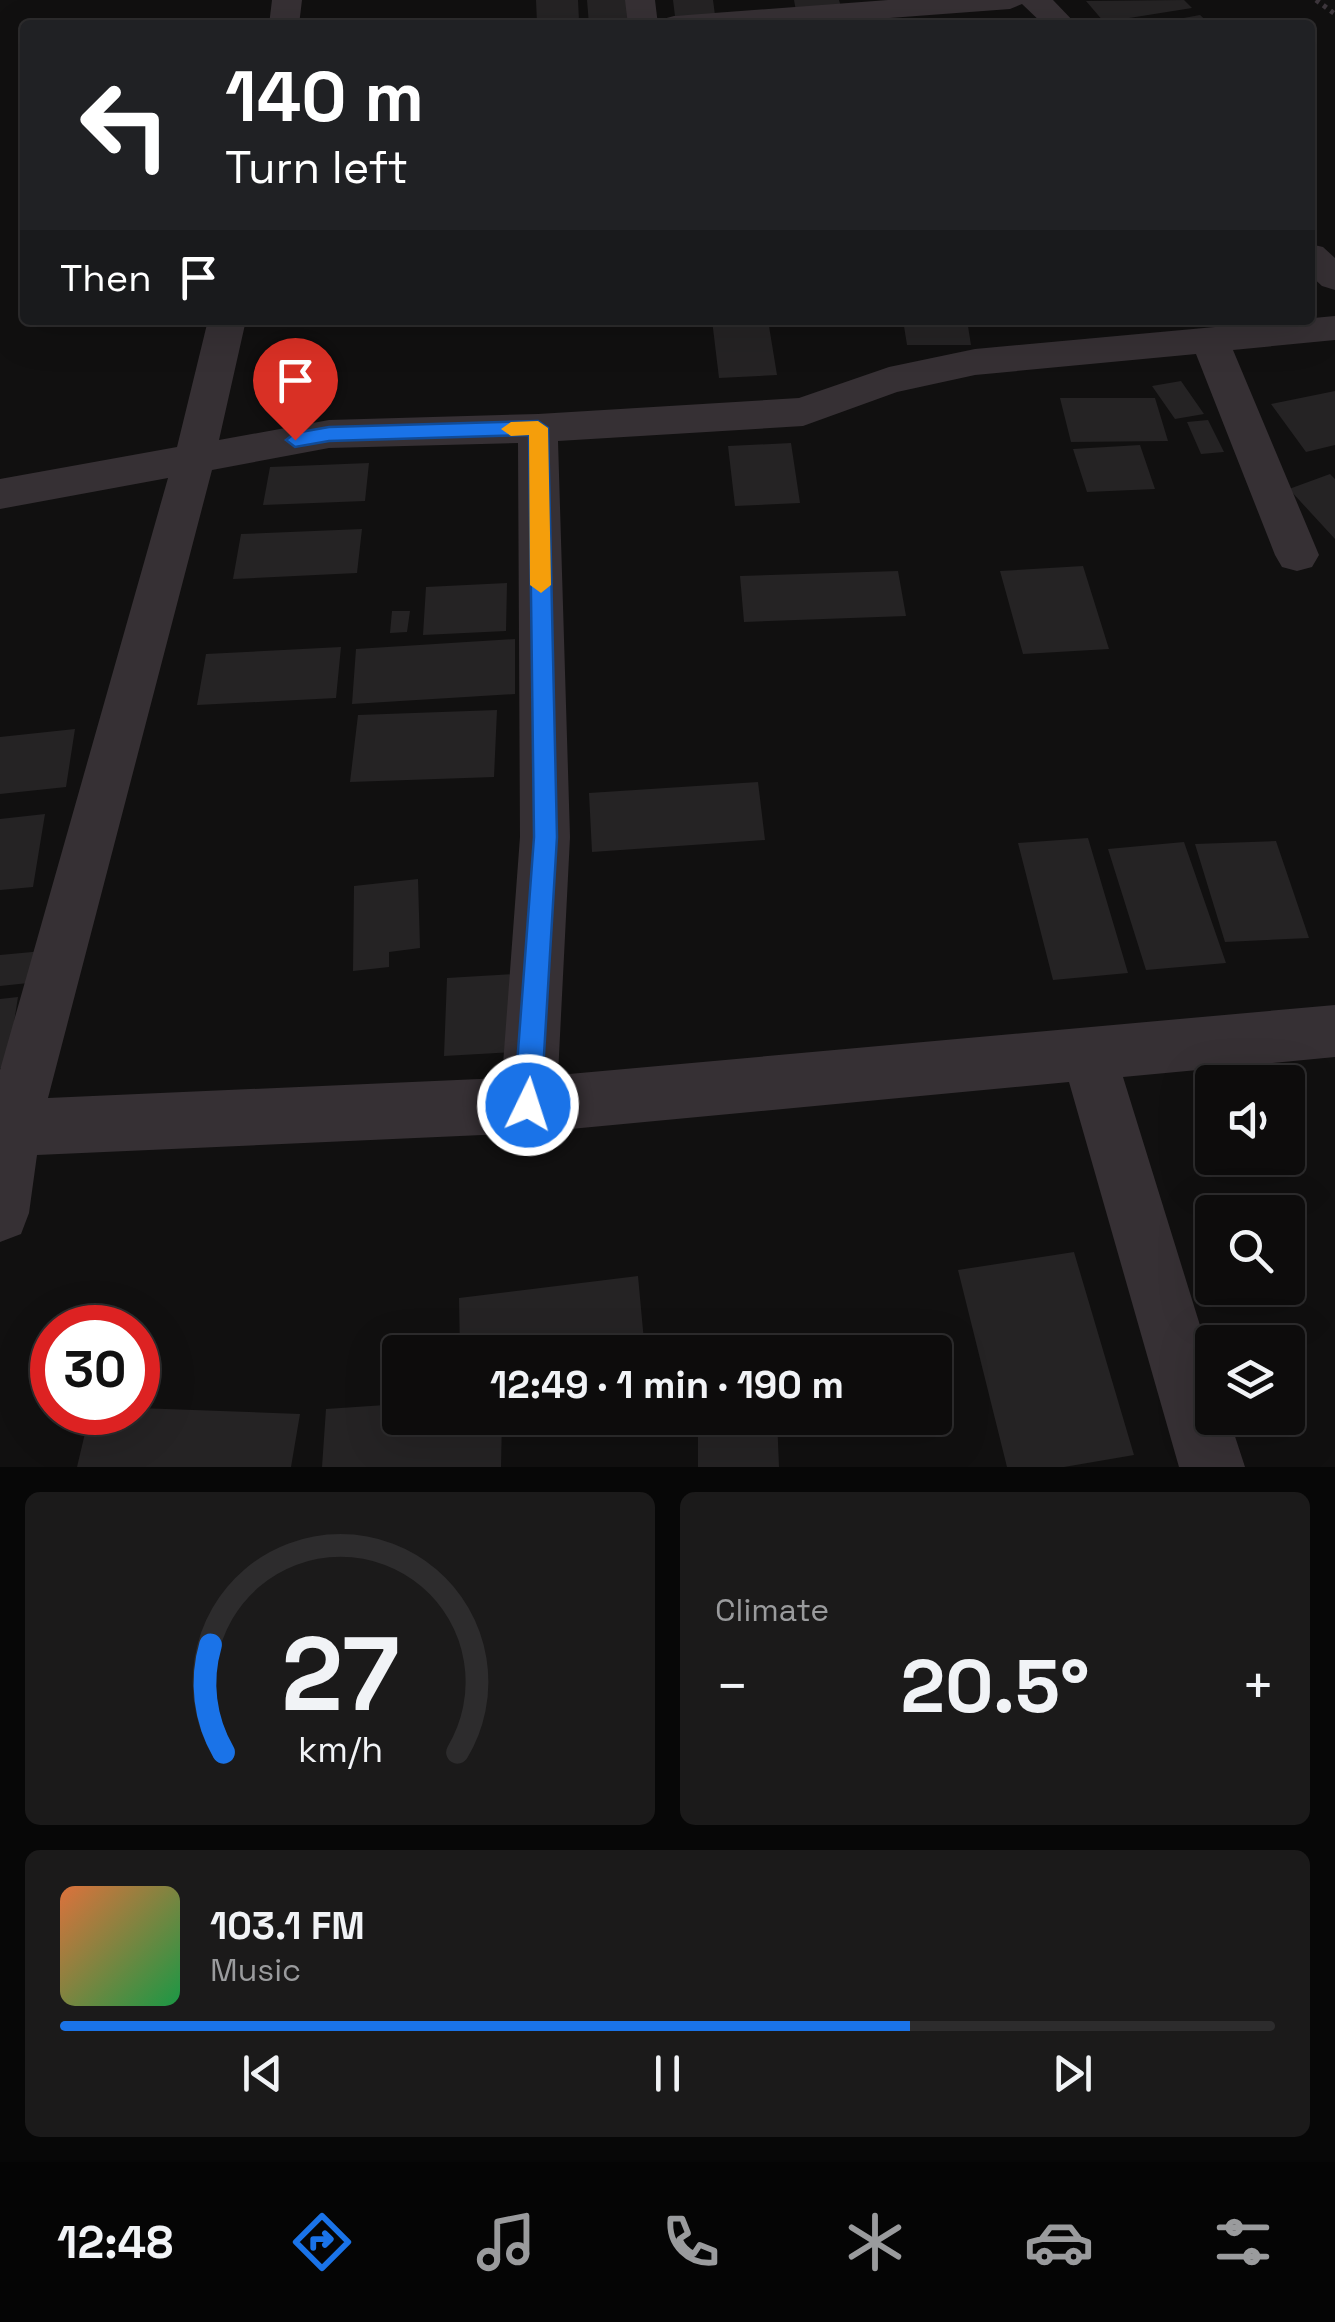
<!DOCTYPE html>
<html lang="en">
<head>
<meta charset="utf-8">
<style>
  :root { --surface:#0d0c0c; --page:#1b1a1a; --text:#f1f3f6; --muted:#9a9b9d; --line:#2d2c2d; --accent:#1a73e8 }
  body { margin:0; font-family:"Space Grotesk",sans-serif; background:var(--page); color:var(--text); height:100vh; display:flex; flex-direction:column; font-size:38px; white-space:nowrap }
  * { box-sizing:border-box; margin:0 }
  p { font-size:32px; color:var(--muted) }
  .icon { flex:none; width:55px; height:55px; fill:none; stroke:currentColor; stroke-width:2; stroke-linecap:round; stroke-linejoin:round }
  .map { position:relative; height:1467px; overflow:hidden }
  .side { display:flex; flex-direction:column; gap:25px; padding:25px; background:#070707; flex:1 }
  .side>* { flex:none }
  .hud { position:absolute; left:20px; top:20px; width:1295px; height:305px; border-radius:10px; box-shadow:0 10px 40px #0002,0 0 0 2px var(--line); background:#202124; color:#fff; overflow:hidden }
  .fabs { position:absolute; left:1195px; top:1065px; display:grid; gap:20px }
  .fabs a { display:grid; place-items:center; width:110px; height:110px; border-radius:10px; background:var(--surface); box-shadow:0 10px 40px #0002,0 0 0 2px var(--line); font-size:50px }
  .speed { position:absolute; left:30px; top:1305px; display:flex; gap:20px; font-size:50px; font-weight:700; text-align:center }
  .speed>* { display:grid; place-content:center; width:130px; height:130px; border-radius:50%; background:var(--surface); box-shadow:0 10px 40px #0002,0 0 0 2px var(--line); line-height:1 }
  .speed .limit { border:15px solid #d22; background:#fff; color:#111 }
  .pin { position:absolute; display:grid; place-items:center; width:85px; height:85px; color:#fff; margin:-102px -42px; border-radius:50% 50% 50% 0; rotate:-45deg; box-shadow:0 0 10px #0007 }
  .pin .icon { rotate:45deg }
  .me { position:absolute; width:110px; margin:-55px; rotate:4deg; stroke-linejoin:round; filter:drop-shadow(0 0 8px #0008) }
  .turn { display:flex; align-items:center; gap:35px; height:210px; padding:0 40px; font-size:45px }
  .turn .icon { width:130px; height:130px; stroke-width:2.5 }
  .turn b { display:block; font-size:70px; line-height:85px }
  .then { display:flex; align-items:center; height:95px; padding:0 40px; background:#0003; gap:20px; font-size:38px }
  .big { font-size:75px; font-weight:800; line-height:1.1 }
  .side .card { flex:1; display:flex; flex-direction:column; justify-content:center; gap:15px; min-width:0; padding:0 35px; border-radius:15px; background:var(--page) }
  .side .dial { align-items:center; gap:0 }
  .dial svg { height:260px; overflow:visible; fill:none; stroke:var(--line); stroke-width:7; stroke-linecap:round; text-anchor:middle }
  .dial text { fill:var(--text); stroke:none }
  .song { display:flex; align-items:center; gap:30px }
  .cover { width:120px; height:120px; border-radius:15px; background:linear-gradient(135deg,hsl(20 70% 55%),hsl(140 70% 35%)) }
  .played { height:10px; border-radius:5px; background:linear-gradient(90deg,var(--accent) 70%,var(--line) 70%) }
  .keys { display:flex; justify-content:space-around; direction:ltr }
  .heat { display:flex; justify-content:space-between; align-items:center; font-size:55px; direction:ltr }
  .side .tiles { flex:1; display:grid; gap:25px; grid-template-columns:1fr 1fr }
  .card:last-child { grid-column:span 2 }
  .trip { position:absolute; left:382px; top:1335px; width:570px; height:100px; border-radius:10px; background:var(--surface); box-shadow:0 10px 40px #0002,0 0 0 2px var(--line); font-weight:800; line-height:100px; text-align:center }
  .tabs { display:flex; height:160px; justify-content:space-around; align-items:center; background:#050505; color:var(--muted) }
  .tabs .icon { width:70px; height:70px }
  .tabs .selected { color:var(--accent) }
  .tabs b { font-size:45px; color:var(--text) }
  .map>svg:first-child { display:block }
</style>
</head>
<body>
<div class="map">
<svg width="1335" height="1467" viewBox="0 0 1335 1467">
  <rect width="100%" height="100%" fill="#111010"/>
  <path fill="#252324" d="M536 0H578L579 21 537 23Z
    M587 0H630L633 22 589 24Z
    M673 0H713L715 15 675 16Z
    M794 0H839L842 10 796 11Z
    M1184 0 1192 8 1104 22 1086 1Z
    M1200 15 1211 25H1158L1157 23Z
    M712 320H768L777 375 719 378Z
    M903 320H967L971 345H907Z
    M1181 381 1204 414 1175 419 1152 386Z
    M1335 391V445L1306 452 1271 404Z
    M1060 398H1155L1168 441 1071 442Z
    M1208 420 1224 452 1201 454 1187 422Z
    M791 443 800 503 735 506 728 446Z
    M1140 445 1155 489 1087 492 1073 449Z
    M369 463 365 501 263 505 270 467Z
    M1330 474 1335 479V539L1289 489Z
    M362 529 357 573 233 579 241 534Z
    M1083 566 1109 649 1023 654 1000 571Z
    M898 571 906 616 744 622 740 576Z
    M507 583 506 631 423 635 426 587Z
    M392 611H410L407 632 390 633Z
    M515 639V694L352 704 356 649Z
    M341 647 336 698 197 705 206 654Z
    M497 710 494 777 350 782 358 715Z
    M75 729 66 787 0 794V737Z
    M758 782 765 840 592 852 589 793Z
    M45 814 33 887 0 890V819Z
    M1088 838 1128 973 1053 980 1018 843Z
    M1276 841 1309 938 1225 942 1195 844Z
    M1184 842 1226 963 1146 970 1108 849Z
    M418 879 420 948 389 952V967L353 971 354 886Z
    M43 951 38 982 0 986V955Z
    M515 974 514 1052 444 1056 447 978Z
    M18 997 7 1067 0 1068V999Z
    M1074 1252 1134 1455 1064 1467H1007L958 1270Z
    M638 1276 645 1352H460L459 1298Z
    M400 1404V1418H502L501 1467H322L326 1409Z
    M138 1408 300 1414 291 1467H77L90 1412H138Z
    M698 1418H777L779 1467H698Z"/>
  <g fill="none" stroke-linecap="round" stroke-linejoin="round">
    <path stroke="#3d363c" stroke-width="5" stroke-dasharray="4 5" stroke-linecap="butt" d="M1316 0 1335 14"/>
    <path fill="#363034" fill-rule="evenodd" d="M272 0H302L299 25H269Z
      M625 0H655L658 25H628Z
      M888 0H1053L1077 25H1044L1022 4 1010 9 796 25H659L663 19 674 16Z
      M1310 244 1323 247 1335 258V290L1322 286 1310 275Z
      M1335 316V340L1233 350 1319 555 1312 567 1297 571 1282 567 1275 555 1196 354 975 375 897 392 803 426 558 441 570 837 558 1075 1335 1005V1057L1123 1077 1212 1364V1418H1229L1245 1467H1179L1069 1082 528 1133 37 1155 29 1213 21 1234 0 1242V1070L168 478 0 509V479L177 447 208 320H246L219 440 329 420 538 414 799 398 889 367 975 349ZM518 443 520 837 502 1078 48 1098 212 470 329 448Z"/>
  </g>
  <path fill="#1a73e8" stroke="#114b97" stroke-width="2.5" d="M538 421 548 428 557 837 541 1105 537 1115 528 1119 518 1115 514 1105 534 837 529 435 329 441 295 447 286 440 295 433 329 427Z"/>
  <path fill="#f59e0b" d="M538 421 548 428 551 585 541 593 530 585 529 435 511 436 501 429 511 422Z"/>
</svg>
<div class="fabs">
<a><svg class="icon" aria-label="sound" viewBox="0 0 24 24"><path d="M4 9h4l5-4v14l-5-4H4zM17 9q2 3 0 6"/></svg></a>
<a><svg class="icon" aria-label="search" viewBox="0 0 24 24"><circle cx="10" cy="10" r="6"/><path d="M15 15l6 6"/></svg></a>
<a><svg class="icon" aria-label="layers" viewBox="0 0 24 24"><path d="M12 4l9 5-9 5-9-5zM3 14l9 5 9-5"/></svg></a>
</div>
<div class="speed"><div class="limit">30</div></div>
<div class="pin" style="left:295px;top:440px;background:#d93025"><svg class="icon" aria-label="arrive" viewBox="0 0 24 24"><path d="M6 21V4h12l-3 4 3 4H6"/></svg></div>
<svg class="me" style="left:528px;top:1105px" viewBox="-20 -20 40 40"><circle r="17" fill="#1a73e8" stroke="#fff" stroke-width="3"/><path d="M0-11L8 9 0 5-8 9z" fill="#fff"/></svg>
<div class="trip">12:49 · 1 min · 190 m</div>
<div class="hud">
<div class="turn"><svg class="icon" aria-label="left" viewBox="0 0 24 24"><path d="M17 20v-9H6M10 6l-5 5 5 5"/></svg><div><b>140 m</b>Turn left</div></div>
<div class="then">Then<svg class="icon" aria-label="arrive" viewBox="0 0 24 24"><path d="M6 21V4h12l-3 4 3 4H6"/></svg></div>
</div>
</div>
<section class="side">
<div class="tiles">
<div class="card dial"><svg viewBox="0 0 100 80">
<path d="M14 69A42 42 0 1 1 86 69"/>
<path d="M14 69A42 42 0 0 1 10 36" stroke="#1a73e8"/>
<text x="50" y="56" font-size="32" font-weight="700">27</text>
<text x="50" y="72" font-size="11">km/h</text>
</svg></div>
<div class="card"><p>Climate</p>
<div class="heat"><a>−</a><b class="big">20.5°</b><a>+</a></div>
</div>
<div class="card">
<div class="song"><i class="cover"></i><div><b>103.1 FM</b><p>Music</p></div></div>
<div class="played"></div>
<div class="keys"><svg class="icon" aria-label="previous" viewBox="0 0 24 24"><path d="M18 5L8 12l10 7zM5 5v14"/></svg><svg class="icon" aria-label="pause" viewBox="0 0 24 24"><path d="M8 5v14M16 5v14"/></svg><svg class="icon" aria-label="next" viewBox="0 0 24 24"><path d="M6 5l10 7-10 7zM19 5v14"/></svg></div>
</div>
</div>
</section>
<nav class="tabs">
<b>12:48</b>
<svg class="icon selected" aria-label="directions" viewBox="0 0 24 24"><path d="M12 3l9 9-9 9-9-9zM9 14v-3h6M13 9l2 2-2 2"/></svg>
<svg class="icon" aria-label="music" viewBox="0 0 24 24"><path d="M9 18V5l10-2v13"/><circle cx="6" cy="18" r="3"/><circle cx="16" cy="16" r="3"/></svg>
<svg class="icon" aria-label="phone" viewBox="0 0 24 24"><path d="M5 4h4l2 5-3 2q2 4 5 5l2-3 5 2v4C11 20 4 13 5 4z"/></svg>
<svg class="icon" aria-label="climate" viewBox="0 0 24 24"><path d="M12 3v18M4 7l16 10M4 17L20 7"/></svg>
<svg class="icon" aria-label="car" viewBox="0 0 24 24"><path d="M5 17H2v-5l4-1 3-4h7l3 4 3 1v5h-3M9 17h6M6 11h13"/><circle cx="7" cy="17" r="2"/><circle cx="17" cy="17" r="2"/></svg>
<svg class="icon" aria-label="filters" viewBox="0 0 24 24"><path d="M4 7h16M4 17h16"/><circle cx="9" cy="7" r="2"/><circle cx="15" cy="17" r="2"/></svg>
</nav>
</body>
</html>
